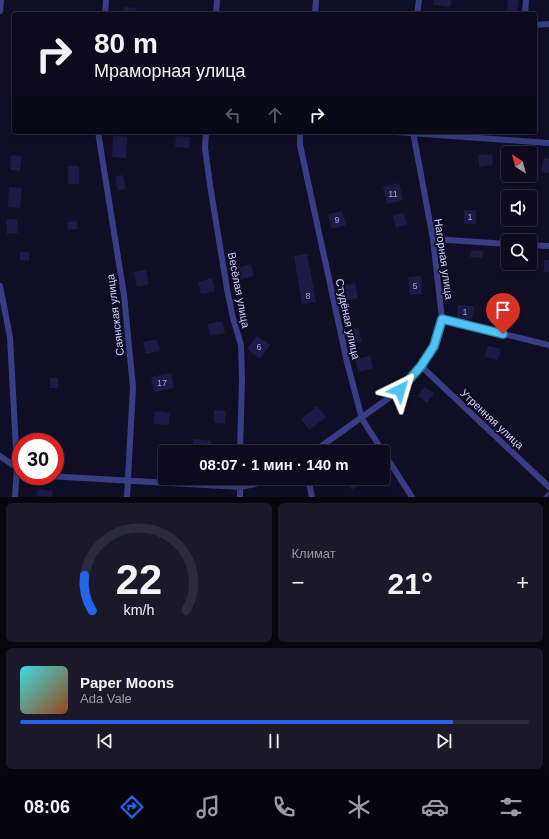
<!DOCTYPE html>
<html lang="ru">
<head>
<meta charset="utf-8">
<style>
  :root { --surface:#0c0a1c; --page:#1a1829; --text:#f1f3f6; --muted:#9a9aa3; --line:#2c2b3b; --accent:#2563eb }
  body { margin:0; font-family:Helvetica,sans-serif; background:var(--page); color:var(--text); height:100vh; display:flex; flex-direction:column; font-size:15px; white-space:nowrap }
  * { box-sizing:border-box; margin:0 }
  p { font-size:13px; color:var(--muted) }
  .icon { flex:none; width:22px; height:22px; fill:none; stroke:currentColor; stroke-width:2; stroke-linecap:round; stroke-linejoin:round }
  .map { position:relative; height:497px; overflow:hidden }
  .panel { display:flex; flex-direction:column; gap:6px; padding:6px; background:#07060f; flex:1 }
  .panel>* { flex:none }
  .banner { position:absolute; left:12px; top:12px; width:525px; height:122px; border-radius:4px; box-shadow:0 2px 10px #0003,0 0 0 1px var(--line); background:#0c0a1c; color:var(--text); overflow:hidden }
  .needle { width:26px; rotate:324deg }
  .fabs { position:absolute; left:501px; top:146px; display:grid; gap:8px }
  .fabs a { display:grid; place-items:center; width:36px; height:36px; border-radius:4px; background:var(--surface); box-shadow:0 2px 10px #0003,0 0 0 1px var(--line); font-size:20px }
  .speed { position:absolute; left:12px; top:433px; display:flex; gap:8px; font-size:20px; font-weight:700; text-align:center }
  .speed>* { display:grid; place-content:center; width:52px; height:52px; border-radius:50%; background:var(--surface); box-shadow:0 2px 10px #0003,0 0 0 1px var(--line); line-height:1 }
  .speed .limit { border:6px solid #d22; background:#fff; color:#111 }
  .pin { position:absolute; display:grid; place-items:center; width:34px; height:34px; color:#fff; margin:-41px -17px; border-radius:50% 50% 50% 0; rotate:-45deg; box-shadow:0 0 4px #0007 }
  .pin .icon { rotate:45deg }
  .me { position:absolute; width:44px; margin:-22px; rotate:40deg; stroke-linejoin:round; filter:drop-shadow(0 0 3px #0008) }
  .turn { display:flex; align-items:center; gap:14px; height:84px; padding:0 16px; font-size:18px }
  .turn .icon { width:52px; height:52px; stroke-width:2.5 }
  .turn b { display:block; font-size:28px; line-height:34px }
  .lanes { display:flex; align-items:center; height:38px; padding:0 16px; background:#0003; justify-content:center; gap:20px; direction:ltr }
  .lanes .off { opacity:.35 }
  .big { font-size:30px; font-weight:800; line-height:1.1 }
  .panel .tile { flex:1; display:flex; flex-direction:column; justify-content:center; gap:6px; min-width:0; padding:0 14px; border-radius:6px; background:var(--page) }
  .panel .dial { align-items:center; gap:0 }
  .dial svg { height:104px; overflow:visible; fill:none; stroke:var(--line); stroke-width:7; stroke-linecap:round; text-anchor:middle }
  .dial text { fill:var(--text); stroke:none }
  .song { display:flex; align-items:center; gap:12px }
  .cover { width:48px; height:48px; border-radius:6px; background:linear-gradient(135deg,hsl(180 70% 55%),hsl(20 70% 35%)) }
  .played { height:4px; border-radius:2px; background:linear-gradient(90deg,var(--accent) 85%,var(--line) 85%) }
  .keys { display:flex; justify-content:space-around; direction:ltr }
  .heat { display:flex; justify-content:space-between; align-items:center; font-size:22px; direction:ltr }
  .panel .tiles { flex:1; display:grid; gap:6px; grid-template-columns:1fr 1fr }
  .tile:last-child { grid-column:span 2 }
  .trip { position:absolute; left:158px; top:445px; width:232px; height:40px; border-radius:4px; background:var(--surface); box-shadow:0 2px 10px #0003,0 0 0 1px var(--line); font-weight:800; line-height:40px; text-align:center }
  .menu { display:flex; height:64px; justify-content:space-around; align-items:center; background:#05040b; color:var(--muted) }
  .menu .icon { width:28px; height:28px }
  .menu .on { color:var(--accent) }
  .menu b { font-size:18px; color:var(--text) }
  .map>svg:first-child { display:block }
</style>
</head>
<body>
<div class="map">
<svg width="549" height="497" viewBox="0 0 549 497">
  <rect width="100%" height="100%" fill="#100e25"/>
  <path fill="#1e1a46" d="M434 0H451L450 7 434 5Z
    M508 0H518L517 14H507Z
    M124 7 136 8 135 14H123Z
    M113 135 127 137 126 158 112 157Z
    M176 136 190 137 189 148 175 147Z
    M505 148H508V166L502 165Z
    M492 154 493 165 479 167 478 155Z
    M11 155 22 156 20 171 10 170Z
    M544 158 549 159V173L541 171Z
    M68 166H79V184H68Z
    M123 175 126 189 118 191 115 177Z
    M399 183 403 200 387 204 383 187Z
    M9 187 22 188 20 208 8 207Z
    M464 210H476V224H464Z
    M342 211 346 225 331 229 328 214Z
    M404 213 407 225 396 228 393 215Z
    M17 219 18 233 7 234 6 220Z
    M77 221 78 229 68 230 67 222Z
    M471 250 483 251 482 258 470 257Z
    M20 252H29V261L20 260Z
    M307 254 316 302 302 304 294 256Z
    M544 260H549V272H544Z
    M251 264 254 276 235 281 232 269Z
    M146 270 149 284 137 287 134 272Z
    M421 276 422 294 410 295 408 277Z
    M212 278 215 291 201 294 198 282Z
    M355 283 358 298 345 301 341 286Z
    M458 305 474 306 472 320 457 318Z
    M506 317 515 319 513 328 504 326Z
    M222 321 225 333 210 336 208 324Z
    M358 327 362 342 353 344 349 330Z
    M257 336 270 345 260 359 247 349Z
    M157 339 160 351 146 354 143 342Z
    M488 346 501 349 498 360 485 357Z
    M370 356 373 368 358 372 355 359Z
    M171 373 174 388 154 392 151 377Z
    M50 378H58V388H50Z
    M425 387 434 393 427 403 418 396Z
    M317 406 326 417 309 430 301 419Z
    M214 410 226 411 225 424 214 423Z
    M155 411 170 413 169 425 154 424Z
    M193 439 211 441 209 451 192 449Z
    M348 478H359L362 482 352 490 345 481Z
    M38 489 53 491 52 497 37 496Z"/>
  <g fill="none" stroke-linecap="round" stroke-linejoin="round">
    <path stroke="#383d85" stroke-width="3" d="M545 497 549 493"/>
    <path stroke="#383d85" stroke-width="6" d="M0 11 1 0
      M105 14 106 0
      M216 14 217 0
      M315 14 316 0
      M417 14 419 0
      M525 14 526 0
      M535 25 549 24
      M98 132 124 295 133 387 127 497
      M206 132 205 148 210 185 227 289 233 318 241 345 242 379 240 452
      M300 132V145L347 362 362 419 412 497
      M396 132 549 143
      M433 239 508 244
      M530 245 549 246
      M0 286 10 337 17 468 15 497
      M442 319 549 345
      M421 366 549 487
      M313 452 400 390 421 366 434 346 442 319 433 239 413 132
      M0 456 19 469
      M47 476 240 487 255 484 273 478
      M308 478 312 497
      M240 497V478"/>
  </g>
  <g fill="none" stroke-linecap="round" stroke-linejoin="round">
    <g stroke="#337fa1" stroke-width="10">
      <path id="route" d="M400 390 421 366 434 346 442 319 503 334"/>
    </g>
    <use href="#route" stroke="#4fc3f7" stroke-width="7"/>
  </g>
  <g text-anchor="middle" stroke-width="4" stroke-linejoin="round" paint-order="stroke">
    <g font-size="9" fill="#a5a4d1">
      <text x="393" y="197">11</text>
      <text x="470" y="220">1</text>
      <text x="337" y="223">9</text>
      <text x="415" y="289">5</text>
      <text x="308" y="299">8</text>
      <text x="465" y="315">1</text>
      <text x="259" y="350">6</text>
      <text x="162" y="386">17</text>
    </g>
    <g font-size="11" fill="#d2d2ff" stroke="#100e25">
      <text transform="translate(444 259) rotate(82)" y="4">Нагорная улица</text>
      <text transform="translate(239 290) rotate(79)" y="4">Весёлая улица</text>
      <text transform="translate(115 315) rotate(-97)" y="4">Саянская улица</text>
      <text transform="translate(348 319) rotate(78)" y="4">Студёная улица</text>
      <text transform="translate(492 419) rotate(43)" y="4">Утренняя улица</text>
    </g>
  </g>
</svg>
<div class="fabs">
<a><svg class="needle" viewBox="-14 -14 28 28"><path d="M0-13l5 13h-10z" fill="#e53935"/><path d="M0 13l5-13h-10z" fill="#9a9aa3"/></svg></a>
<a><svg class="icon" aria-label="sound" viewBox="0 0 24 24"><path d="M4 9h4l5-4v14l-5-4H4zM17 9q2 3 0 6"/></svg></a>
<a><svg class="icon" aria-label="search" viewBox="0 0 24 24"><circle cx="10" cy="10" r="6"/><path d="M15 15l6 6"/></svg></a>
</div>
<div class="speed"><div class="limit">30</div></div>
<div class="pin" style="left:503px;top:334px;background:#d93025"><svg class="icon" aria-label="arrive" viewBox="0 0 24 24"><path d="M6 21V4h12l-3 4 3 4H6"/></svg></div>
<svg class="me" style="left:400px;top:390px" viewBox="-20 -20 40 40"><path d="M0-17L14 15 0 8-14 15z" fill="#4fc3f7" stroke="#fff" stroke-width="4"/></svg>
<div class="trip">08:07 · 1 мин · 140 m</div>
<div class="banner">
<div class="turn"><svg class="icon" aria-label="right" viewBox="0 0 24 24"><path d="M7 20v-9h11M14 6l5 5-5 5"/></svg><div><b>80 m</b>Мраморная улица</div></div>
<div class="lanes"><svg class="icon off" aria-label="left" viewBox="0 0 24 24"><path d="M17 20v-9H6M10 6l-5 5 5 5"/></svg><svg class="icon off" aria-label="ahead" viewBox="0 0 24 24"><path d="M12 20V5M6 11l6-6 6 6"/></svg><svg class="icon" aria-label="right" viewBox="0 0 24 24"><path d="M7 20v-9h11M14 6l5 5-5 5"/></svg></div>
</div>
</div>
<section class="panel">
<div class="tiles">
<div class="tile dial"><svg viewBox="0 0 100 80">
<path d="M14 69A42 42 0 1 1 86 69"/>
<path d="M14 69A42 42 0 0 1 8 42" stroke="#2563eb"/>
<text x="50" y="56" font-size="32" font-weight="700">22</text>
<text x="50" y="72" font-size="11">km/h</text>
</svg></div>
<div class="tile"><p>Климат</p>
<div class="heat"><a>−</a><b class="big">21°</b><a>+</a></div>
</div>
<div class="tile">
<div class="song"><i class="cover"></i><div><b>Paper Moons</b><p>Ada Vale</p></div></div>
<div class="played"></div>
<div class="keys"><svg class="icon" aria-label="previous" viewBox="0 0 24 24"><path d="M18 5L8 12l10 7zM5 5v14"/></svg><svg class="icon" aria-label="pause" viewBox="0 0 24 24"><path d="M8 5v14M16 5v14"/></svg><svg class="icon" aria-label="next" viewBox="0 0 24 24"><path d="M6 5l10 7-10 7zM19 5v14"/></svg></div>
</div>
</div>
</section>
<nav class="menu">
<b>08:06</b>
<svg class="icon on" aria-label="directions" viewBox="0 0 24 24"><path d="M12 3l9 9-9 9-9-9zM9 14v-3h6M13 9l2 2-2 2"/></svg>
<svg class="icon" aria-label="music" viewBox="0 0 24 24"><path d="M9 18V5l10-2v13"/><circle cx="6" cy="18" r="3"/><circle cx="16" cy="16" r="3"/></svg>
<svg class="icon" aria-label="phone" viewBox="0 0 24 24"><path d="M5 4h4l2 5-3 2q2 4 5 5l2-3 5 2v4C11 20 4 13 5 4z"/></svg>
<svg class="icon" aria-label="climate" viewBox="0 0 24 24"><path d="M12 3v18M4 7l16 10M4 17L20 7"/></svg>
<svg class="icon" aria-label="car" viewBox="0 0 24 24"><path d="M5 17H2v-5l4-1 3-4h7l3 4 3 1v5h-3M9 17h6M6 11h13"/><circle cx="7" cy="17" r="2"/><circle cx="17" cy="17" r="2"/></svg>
<svg class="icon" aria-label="filters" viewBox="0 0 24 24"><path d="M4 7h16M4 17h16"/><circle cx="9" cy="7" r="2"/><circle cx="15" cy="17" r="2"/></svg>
</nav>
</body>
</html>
